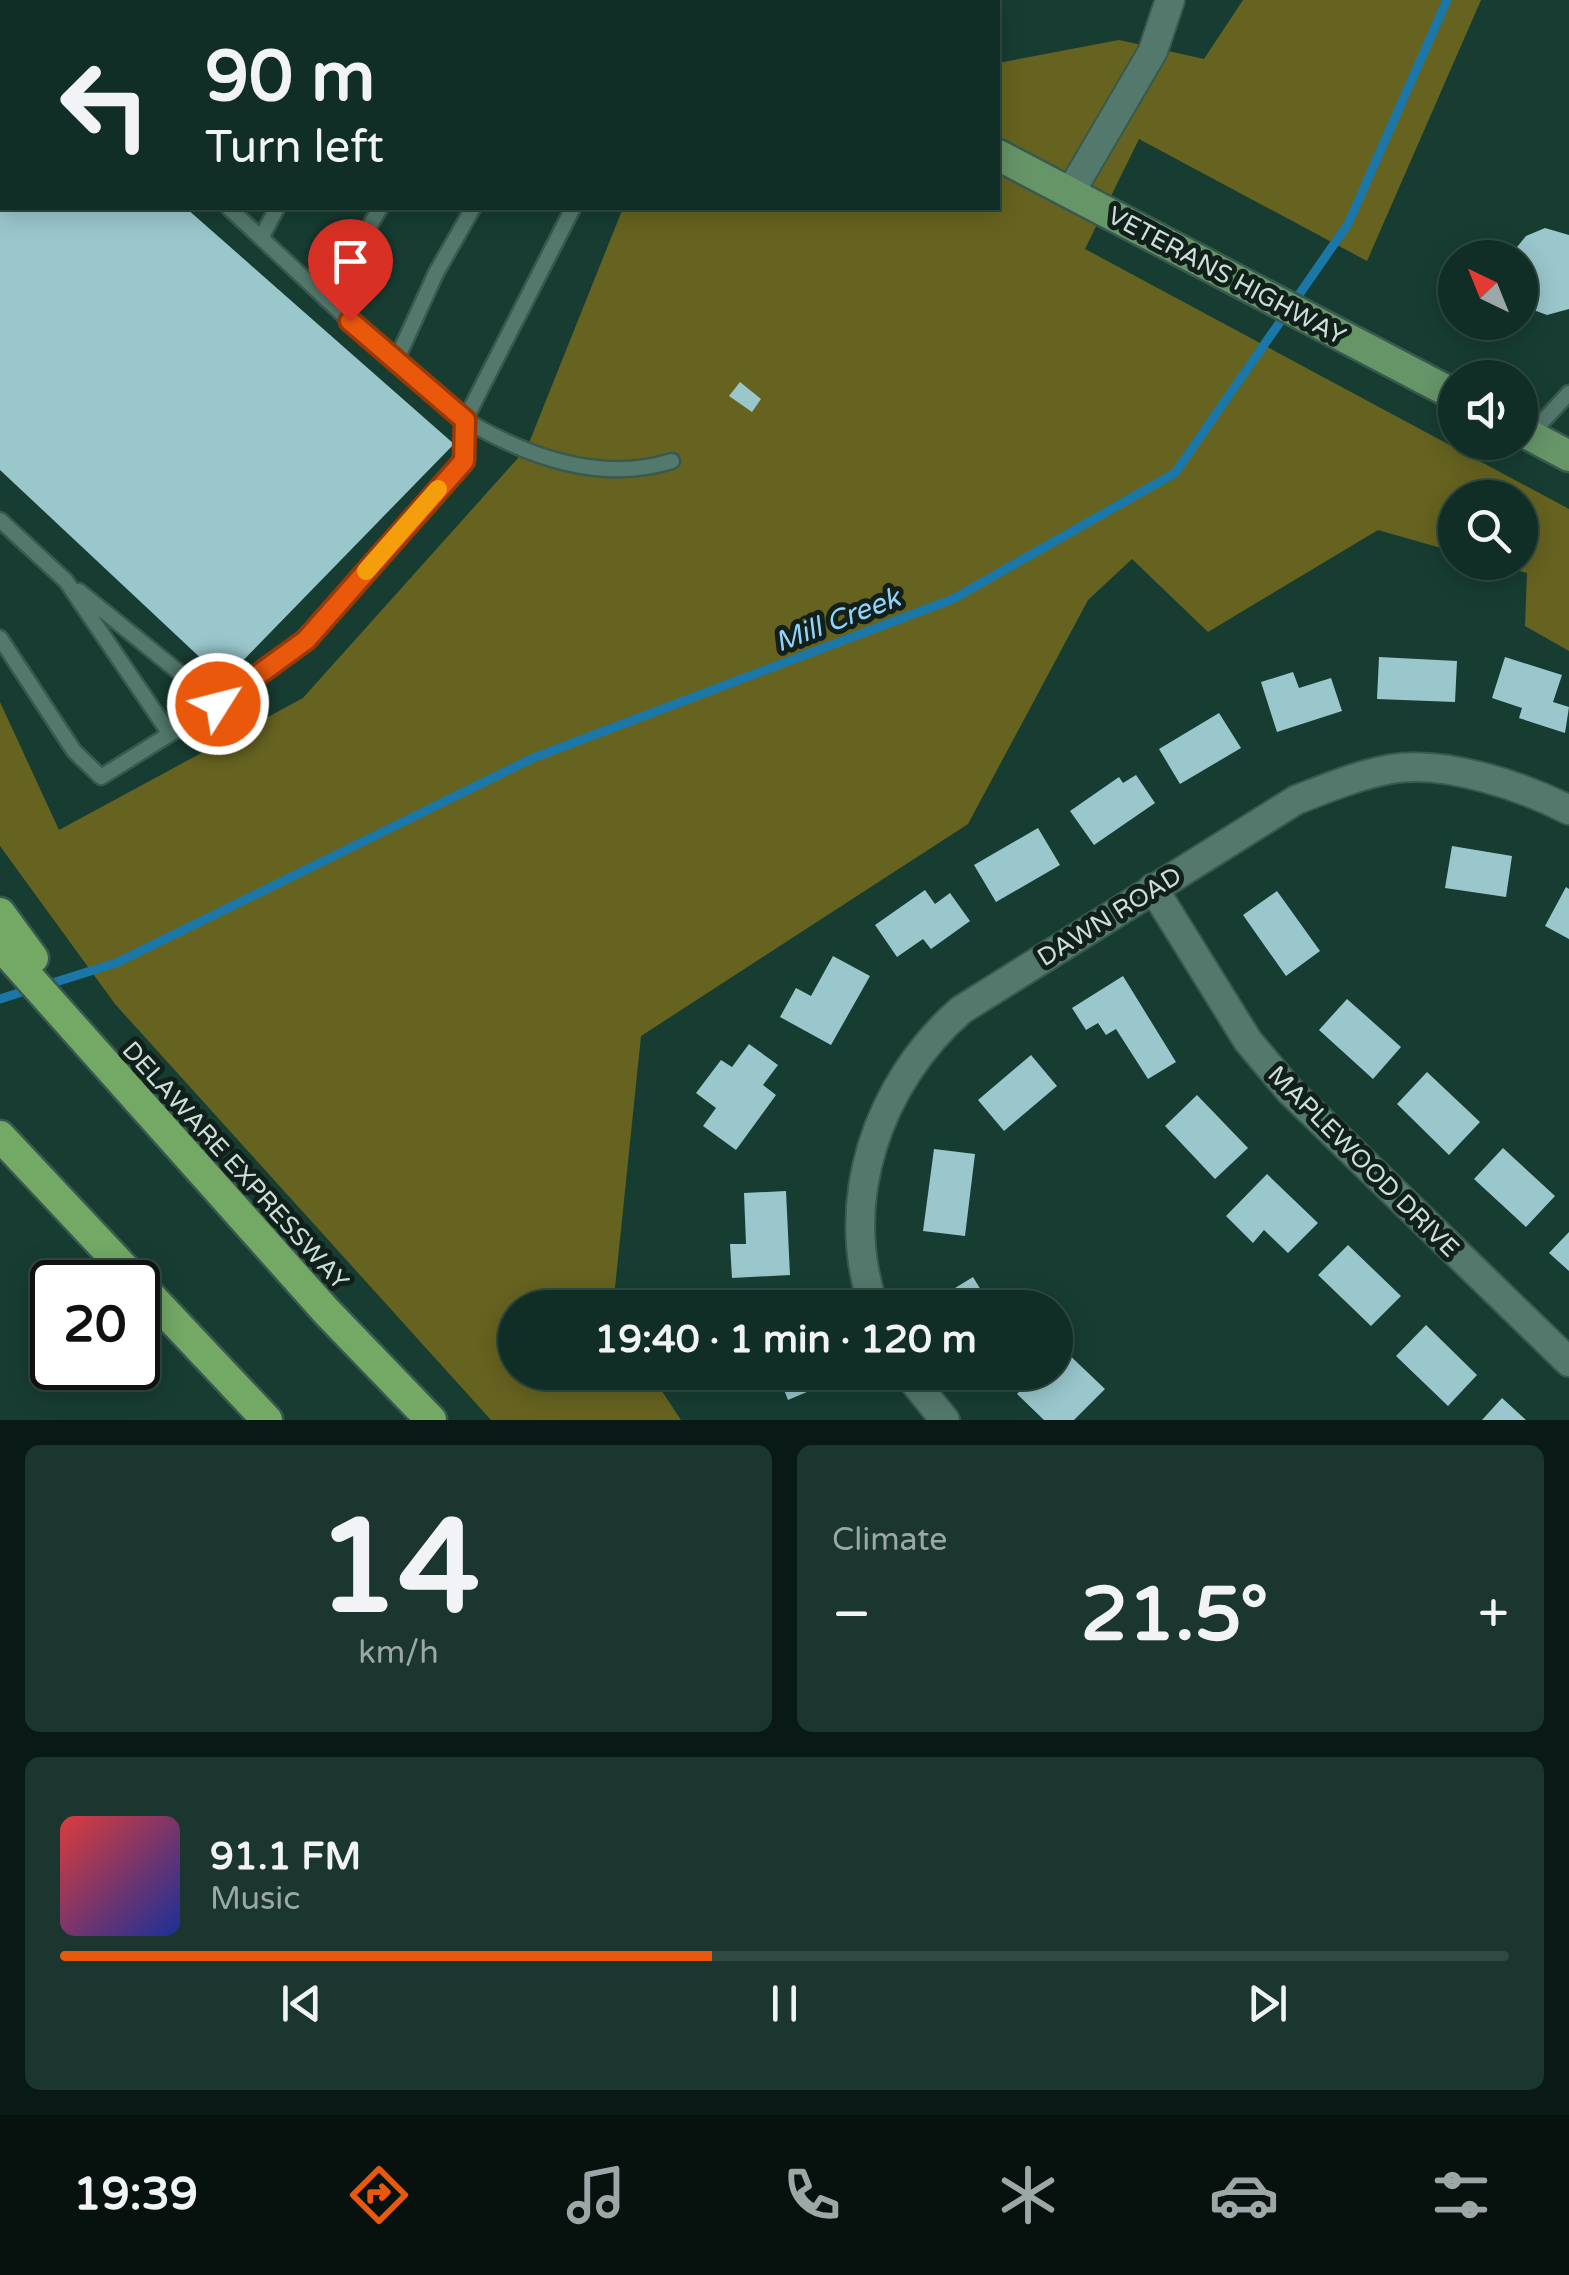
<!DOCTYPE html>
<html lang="en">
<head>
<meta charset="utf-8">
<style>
  :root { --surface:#112e26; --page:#1a362e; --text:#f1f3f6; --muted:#9ca8a7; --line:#304a43; --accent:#ea580c }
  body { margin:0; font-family:"Varela Round",sans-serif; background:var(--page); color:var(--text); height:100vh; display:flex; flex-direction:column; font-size:38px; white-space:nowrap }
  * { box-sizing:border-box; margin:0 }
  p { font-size:32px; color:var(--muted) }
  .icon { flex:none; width:55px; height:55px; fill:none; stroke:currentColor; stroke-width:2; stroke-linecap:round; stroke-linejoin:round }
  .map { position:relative; height:1420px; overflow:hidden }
  .details { display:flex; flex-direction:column; gap:25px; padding:25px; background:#091915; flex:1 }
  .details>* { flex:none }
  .guide { position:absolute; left:0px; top:0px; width:1000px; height:210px; box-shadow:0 5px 25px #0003,0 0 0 2px var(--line); background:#112e26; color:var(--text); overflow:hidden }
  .needle { width:65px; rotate:317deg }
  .controls { position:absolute; left:1438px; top:240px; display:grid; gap:20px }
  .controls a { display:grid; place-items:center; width:100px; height:100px; border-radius:50%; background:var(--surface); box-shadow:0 5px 25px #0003,0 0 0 2px var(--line); font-size:50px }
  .speed { position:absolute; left:30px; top:1260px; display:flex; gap:20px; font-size:50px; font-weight:700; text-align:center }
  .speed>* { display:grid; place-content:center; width:130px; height:130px; border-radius:50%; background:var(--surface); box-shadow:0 5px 25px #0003,0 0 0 2px var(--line); line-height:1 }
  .speed .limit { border:5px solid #111; border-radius:15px; background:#fff; color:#111 }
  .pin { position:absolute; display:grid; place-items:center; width:85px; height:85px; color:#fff; margin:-102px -42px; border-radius:50% 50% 50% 0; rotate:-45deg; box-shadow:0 0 10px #0007 }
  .pin .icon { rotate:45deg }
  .me { position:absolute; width:110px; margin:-55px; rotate:54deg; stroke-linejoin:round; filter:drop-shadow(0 0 8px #0008) }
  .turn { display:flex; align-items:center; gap:35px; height:210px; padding:0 40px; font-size:45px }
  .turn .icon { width:130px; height:130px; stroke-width:2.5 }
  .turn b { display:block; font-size:70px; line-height:85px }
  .big { font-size:75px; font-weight:700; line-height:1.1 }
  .details .widget { flex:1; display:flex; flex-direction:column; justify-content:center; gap:15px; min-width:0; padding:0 35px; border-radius:15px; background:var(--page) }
  .details .dial { align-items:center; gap:0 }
  .dial b { font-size:130px; line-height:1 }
  .song { display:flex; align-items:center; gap:30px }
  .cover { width:120px; height:120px; border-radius:15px; background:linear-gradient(135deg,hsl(0 70% 55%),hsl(230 70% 35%)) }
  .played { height:10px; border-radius:5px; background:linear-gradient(90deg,var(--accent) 45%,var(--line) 45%) }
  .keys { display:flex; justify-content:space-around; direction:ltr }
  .heat { display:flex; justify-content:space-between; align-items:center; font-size:55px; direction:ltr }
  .details .tiles { flex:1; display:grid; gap:25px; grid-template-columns:1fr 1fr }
  .widget:last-child { grid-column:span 2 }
  .trip { position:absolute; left:498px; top:1290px; width:575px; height:100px; border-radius:50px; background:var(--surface); box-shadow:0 5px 25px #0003,0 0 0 2px var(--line); font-weight:700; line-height:100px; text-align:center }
  .menu { display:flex; height:160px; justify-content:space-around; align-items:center; background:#07120f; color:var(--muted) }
  .menu .icon { width:70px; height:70px }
  .menu .active { color:var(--accent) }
  .menu b { font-size:45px; color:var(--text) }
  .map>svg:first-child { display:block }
</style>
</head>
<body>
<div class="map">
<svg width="1569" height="1420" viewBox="0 0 1569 1420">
  <rect width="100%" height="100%" fill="#173d32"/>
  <path fill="#666320" d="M1243 0H1481L1367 261 1139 139 1085 249 1569 509V651L1525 626 1527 573 1491 563 1520 562V498H1455V552L1378 530 1208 632 1132 559 1088 600 968 824 641 1036 613 1307 515 1308V1372L650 1373 681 1420H491L115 1004 0 846V702L59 830 303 698 527 448 623 208H998V63L1119 40 1204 59Z"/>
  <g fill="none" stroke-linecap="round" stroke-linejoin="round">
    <path stroke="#1b77a7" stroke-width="9" d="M46 985 116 963 533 758 953 599 1175 473 1348 224 1447 0
      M0 999 31 989"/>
  </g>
  <path fill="#9ac7cc" d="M0 208H186L454 444 224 680 0 470Z
    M1545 228 1569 235V309L1547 315 1520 305V258H1508L1526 236Z
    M740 382 761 399 752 412 729 396Z
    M1379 657 1457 661 1455 702 1377 699Z
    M1505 657 1562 675 1553 702 1569 707 1565 733 1519 718 1522 708 1492 698Z
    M1293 672 1299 688 1331 678 1342 711 1277 732 1261 682Z
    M1219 713 1241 748 1180 784 1159 749Z
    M1136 775 1155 803 1094 845 1070 811 1119 777 1123 783Z
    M1038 828 1060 865 996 902 974 865Z
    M1452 846 1512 856 1506 897 1445 888Z
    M1566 887 1569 889V939L1545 926Z
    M925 890 935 904 950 893 970 921 931 949 923 939 897 957 875 925Z
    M1277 891 1320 951 1286 976 1243 915Z
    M833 956 870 976 831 1045 780 1017 796 988 811 996Z
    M1123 976 1176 1062 1148 1079 1116 1029 1106 1035 1098 1023 1086 1030 1072 1008Z
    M1347 999 1401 1047 1373 1079 1319 1030Z
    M749 1044 778 1065 763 1085 776 1095 736 1150 703 1126 716 1108 696 1093 721 1060 732 1067Z
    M1031 1055 1057 1086 1004 1131 978 1100Z
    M1427 1072 1480 1122 1449 1155 1397 1104Z
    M1197 1095 1248 1148 1215 1179 1165 1126Z
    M1503 1148 1555 1196 1526 1227 1474 1179Z
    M934 1149 975 1154 965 1236 923 1231Z
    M1267 1174 1318 1223 1288 1253 1264 1230 1253 1243 1226 1216Z
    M786 1191 790 1275 732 1278 730 1244H746L744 1193Z
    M1569 1232V1271L1549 1253Z
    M1348 1245 1401 1296 1371 1326 1318 1275Z
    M973 1277 992 1308H949L942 1296Z
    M1426 1325 1477 1375 1448 1406 1396 1356Z
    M1062 1348 1105 1389 1074 1420H1044L1017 1394 1038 1372H1055V1355Z
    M777 1372H816L821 1386 788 1400Z
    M1502 1398 1526 1420H1482Z"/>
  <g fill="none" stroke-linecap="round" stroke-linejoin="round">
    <g stroke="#39594f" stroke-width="19">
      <path id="lane" d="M397 0 402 2
        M94 2 95 0
        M192 2 193 0
        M290 2 292 0
        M0 12 2 14
        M0 38 2 35
        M229 208 395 363
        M473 208 436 273 395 363C418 382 441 405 467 421 528 457 602 483 672 461
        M261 238 277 208
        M327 300 380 208
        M1530 435 1569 393
        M0 520 66 581 170 734
        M79 591 218 704
        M0 638 74 751 101 777 218 704 305 640 465 461V420L573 208"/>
    </g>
    <g stroke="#39594f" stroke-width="32">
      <path id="street" d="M1070 193 1153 51 1170 0
        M1153 888 1248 1041 1290 1091 1569 1362
        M874 1308C837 1200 878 1083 961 1010L1296 800C1327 788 1358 775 1391 769 1445 760 1522 786 1569 810
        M906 1372 945 1420"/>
    </g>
    <g stroke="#39594f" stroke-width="35">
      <path id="primary" d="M695 0 700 2
        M998 155 1455 395
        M1520 430 1569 456"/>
    </g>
    <g stroke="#39594f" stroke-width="35">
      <path id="highway" d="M0 913 33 958
        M0 945 326 1311 431 1420
        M0 1136 137 1282
        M138 1283 267 1420"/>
    </g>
    <use href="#lane" stroke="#53796c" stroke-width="14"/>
    <use href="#street" stroke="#53796c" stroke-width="28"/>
    <use href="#primary" stroke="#669568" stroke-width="30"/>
    <use href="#highway" stroke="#73a865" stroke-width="30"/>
  </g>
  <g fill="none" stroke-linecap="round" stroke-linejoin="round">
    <g stroke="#983908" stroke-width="25">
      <path id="route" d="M218 704 306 640 464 461 465 420 350 321"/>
    </g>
    <use href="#route" stroke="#ea580c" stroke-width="18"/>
    <path stroke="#f59e0b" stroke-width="18" d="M366 571 438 489"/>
  </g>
  <g text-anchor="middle" stroke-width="10" stroke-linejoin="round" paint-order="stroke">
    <g font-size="25" fill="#cce0d9" stroke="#11201b">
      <text transform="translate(1227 275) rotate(28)" y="9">VETERANS HIGHWAY</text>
      <text transform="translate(1109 916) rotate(-32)" y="9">DAWN ROAD</text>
      <text transform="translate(1364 1161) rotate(45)" y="9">MAPLEWOOD DRIVE</text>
      <text transform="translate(236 1165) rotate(48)" y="9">DELAWARE EXPRESSWAY</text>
    </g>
    <g font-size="28" font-style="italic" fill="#95d2fa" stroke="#11201b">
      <text transform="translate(837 619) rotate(-21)" y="10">Mill Creek</text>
    </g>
  </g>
</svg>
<div class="controls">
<a><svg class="needle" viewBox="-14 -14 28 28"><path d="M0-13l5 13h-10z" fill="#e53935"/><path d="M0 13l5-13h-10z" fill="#9ca8a7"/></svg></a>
<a><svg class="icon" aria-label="sound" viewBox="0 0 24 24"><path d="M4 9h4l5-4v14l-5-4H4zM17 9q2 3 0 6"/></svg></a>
<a><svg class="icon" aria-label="search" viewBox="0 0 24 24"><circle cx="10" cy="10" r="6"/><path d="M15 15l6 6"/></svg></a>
</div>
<div class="speed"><div class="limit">20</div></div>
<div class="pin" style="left:350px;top:321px;background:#d93025"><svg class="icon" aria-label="arrive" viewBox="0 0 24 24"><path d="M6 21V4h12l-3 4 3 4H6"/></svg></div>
<svg class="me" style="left:218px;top:704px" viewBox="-20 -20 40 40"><circle r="17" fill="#ea580c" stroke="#fff" stroke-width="3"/><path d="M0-11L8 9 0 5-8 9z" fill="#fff"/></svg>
<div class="trip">19:40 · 1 min · 120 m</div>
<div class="guide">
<div class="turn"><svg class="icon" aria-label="left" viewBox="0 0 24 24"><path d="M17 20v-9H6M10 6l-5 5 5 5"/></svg><div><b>90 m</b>Turn left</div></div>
</div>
</div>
<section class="details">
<div class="tiles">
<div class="widget dial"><b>14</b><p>km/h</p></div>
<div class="widget"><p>Climate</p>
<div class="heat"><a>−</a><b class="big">21.5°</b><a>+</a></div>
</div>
<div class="widget">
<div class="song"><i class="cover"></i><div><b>91.1 FM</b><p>Music</p></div></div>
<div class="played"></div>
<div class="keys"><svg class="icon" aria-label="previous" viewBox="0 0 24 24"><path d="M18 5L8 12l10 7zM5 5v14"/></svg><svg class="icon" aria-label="pause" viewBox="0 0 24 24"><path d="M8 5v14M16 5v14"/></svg><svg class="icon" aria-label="next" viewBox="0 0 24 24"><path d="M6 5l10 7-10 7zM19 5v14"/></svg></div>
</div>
</div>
</section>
<nav class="menu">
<b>19:39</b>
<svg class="icon active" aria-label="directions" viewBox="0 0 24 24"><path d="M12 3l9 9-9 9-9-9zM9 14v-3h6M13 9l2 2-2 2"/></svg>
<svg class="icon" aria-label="music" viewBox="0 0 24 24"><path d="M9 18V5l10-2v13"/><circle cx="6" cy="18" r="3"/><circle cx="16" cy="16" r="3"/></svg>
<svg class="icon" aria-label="phone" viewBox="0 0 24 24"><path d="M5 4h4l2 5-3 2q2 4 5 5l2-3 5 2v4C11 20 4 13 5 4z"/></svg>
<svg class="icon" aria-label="climate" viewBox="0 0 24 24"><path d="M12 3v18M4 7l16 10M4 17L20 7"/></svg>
<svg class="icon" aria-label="car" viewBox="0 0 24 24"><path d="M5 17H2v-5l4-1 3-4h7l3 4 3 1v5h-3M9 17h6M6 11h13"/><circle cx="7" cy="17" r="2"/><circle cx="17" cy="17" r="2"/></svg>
<svg class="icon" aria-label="filters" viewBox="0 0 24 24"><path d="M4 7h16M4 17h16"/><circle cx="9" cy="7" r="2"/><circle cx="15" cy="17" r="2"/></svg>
</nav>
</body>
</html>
